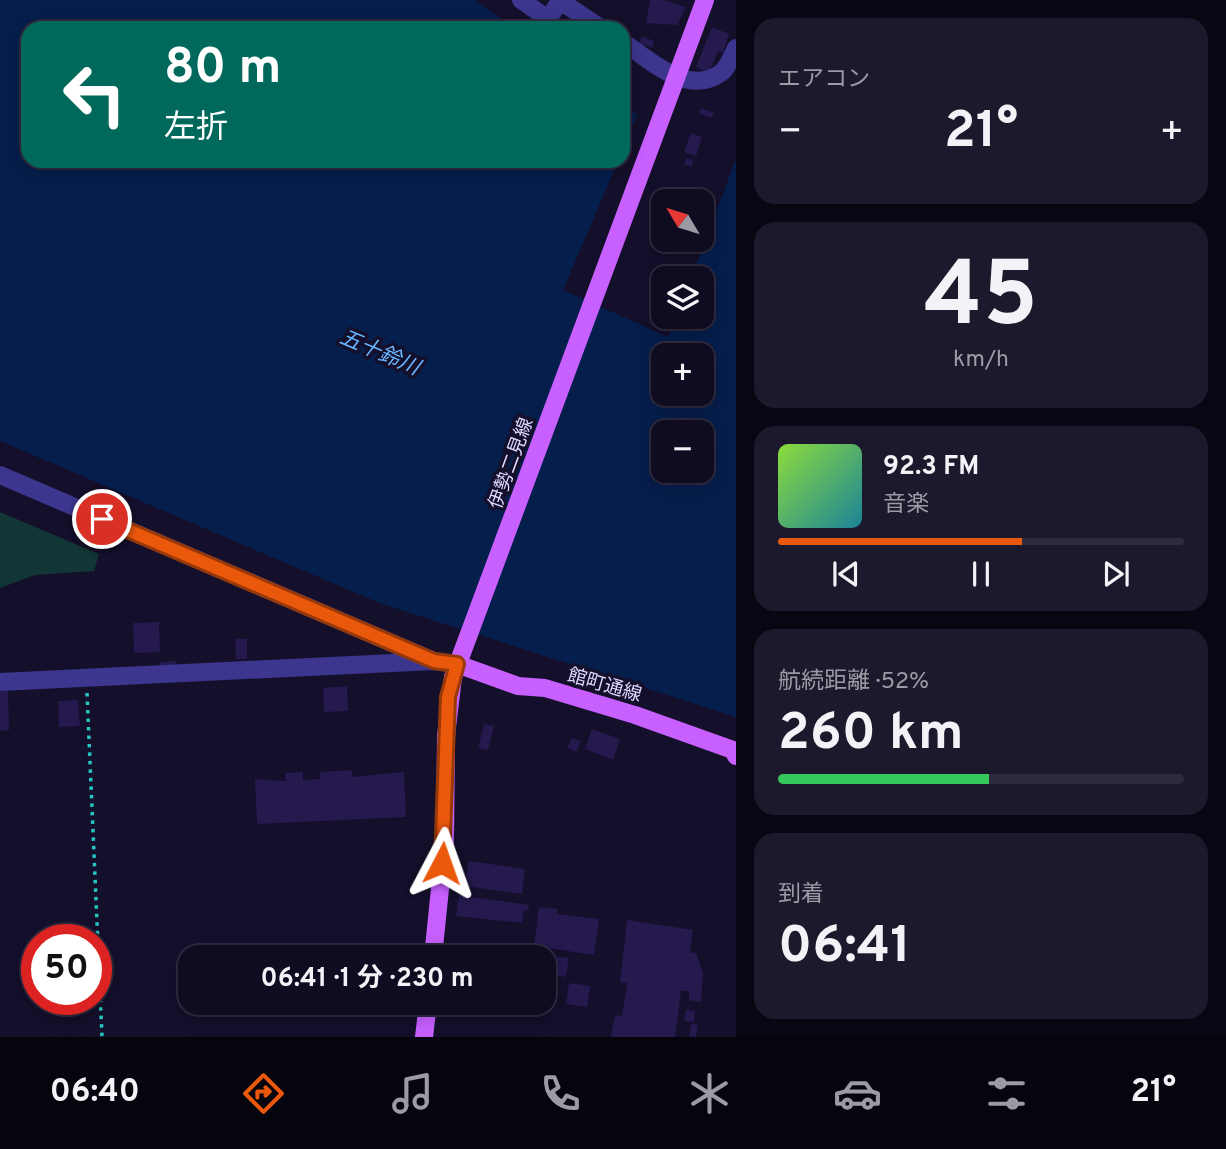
<!DOCTYPE html>
<html lang="ja">
<head>
<meta charset="utf-8">
<style>
  :root { --surface:#0f0b20; --page:#1d192d; --text:#f1f3f6; --muted:#9b9ba5; --line:#2f2b3e; --accent:#ea580c }
  body { margin:0; font-family:Overpass,"Noto Sans JP",sans-serif; background:var(--page); color:var(--text); height:100vh; display:flex; flex-direction:column; font-size:26px; white-space:nowrap }
  * { box-sizing:border-box; margin:0 }
  p { font-size:23px; color:var(--muted) }
  .icon { flex:none; width:38px; height:38px; fill:none; stroke:currentColor; stroke-width:2; stroke-linecap:round; stroke-linejoin:round }
  .map { position:relative; flex:1; overflow:hidden }
  .details { display:flex; flex-direction:column; gap:18px; padding:18px; background:#080612; width:490px }
  .details>* { flex:none }
  .guide { position:absolute; left:21px; top:21px; width:609px; height:147px; border-radius:21px; box-shadow:0 4px 18px #0003,0 0 0 2px var(--line); background:#00695c; color:#fff; overflow:hidden }
  .needle { width:46px; rotate:308deg }
  .tools { position:absolute; left:651px; top:189px; display:grid; gap:14px }
  .tools a { display:grid; place-items:center; width:63px; height:63px; border-radius:14px; background:var(--surface); box-shadow:0 4px 18px #0003,0 0 0 2px var(--line); font-size:35px }
  .speed { position:absolute; left:21px; top:924px; display:flex; gap:14px; font-size:35px; font-weight:700; text-align:center }
  .speed>* { display:grid; place-content:center; width:91px; height:91px; border-radius:50%; background:var(--surface); box-shadow:0 4px 18px #0003,0 0 0 2px var(--line); line-height:1 }
  .speed .limit { border:10px solid #d22; background:#fff; color:#111 }
  .pin { position:absolute; display:grid; place-items:center; width:60px; height:60px; color:#fff; margin:-30px; border:4px solid #fff; border-radius:50%; box-shadow:0 2px 7px #0007 }
  .me { position:absolute; width:77px; margin:-38px; rotate:4deg; stroke-linejoin:round; filter:drop-shadow(0 0 5px #0008) }
  .turn { display:flex; align-items:center; gap:24px; height:147px; padding:0 28px; font-size:32px }
  .turn .icon { width:91px; height:91px; stroke-width:2.5 }
  .turn b { display:block; font-size:49px; line-height:60px }
  .big { font-size:52px; font-weight:700; line-height:1.1 }
  .details .tile { flex:1; display:flex; flex-direction:column; justify-content:center; gap:10px; min-width:0; padding:0 24px; border-radius:21px; background:var(--page) }
  .details .dial { align-items:center; gap:0 }
  .dial b { font-size:91px; line-height:1 }
  .song { display:flex; align-items:center; gap:21px }
  .cover { width:84px; height:84px; border-radius:10px; background:linear-gradient(135deg,hsl(90 70% 55%),hsl(190 70% 35%)) }
  .played { height:7px; border-radius:4px; background:linear-gradient(90deg,var(--accent) 60%,var(--line) 60%) }
  .keys { display:flex; justify-content:space-around; direction:ltr }
  .heat { display:flex; justify-content:space-between; align-items:center; font-size:38px; direction:ltr }
  .charge { height:10px; border-radius:5px; background:linear-gradient(90deg,#34c759 52%,var(--line) 0) }
  .trip { position:absolute; left:178px; top:945px; width:378px; height:70px; border-radius:21px; background:var(--surface); box-shadow:0 4px 18px #0003,0 0 0 2px var(--line); font-weight:700; line-height:70px; text-align:center }
  .tabs { display:flex; height:112px; justify-content:space-around; align-items:center; background:#06040d; color:var(--muted) }
  .tabs .icon { width:49px; height:49px }
  .tabs .current { color:var(--accent) }
  .tabs b { font-size:32px; color:var(--text) }
  main { display:flex; flex:1; min-height:0 }
  .map>svg:first-child { display:block }
</style>
</head>
<body>
<main>
<div class="map">
<svg width="736" height="1037" viewBox="0 0 736 1037">
  <rect width="100%" height="100%" fill="#140f2b"/>
  <path fill="#113635" d="M0 512 99 554 94 571 35 575 0 588Z"/>
  <path fill="#061e4c" fill-rule="evenodd" d="M0 0H475L514 28H28V161H618L563 290 668 337 677 317H702V278H691L736 159V717L382 604 0 441ZM663 355H702V394H663ZM663 432H702V471H663Z
    M623 105 637 115 623 148Z"/>
  <path fill="#25194e" d="M650 0H664L686 7 677 25 646 23Z
    M712 27 729 34 723 53 718 51 709 73 696 67Z
    M642 36 654 41 652 48 639 43Z
    M701 108 714 113 711 118 698 113Z
    M691 133 702 137 696 156 684 152Z
    M687 158 694 161 691 167 684 164Z
    M668 191 681 196 679 201H664Z
    M663 204V231L654 227Z
    M159 622 160 652 134 653 133 623Z
    M235 639H247V659H236Z
    M176 661 177 669H160V662Z
    M347 686 348 711 324 712 323 688Z
    M0 691H8L9 730 0 731Z
    M78 700 80 726 59 727 58 701Z
    M484 724 494 726 488 750 478 748Z
    M592 729 620 739 613 760 585 749Z
    M572 738 581 741 576 752 567 748Z
    M352 770V777L404 772 406 817 257 824 255 779 286 781 285 773 303 772V780L320 779V772Z
    M469 861 525 869 522 894 464 886Z
    M459 895 529 905 528 911 524 910 522 923 456 916Z
    M539 907 558 909 557 914 599 919 594 955 534 946Z
    M627 920 693 930 690 952 696 953 703 973 701 1002 689 1000V991H681L675 1037H611L615 1015 622 1016 627 983 620 982Z
    M515 950 529 951 528 955 515 954Z
    M466 952 488 956V957H465Z
    M547 955 569 958 566 977 544 974V956Z
    M569 983 590 986 587 1007 566 1004Z
    M686 1010 695 1011 694 1022 684 1021Z
    M691 1024 698 1025 696 1037H689Z"/>
  <g fill="none" stroke-linecap="round" stroke-linejoin="round">
    <path stroke="#26c6c0" stroke-width="3.5" stroke-dasharray="3.5 5" stroke-linecap="butt" d="M87 693 102 1037"/>
    <path stroke="#3c368e" stroke-width="18" d="M521 0 548 19 560 1 601 28
      M623 42C650 60 689 98 722 72 728 67 732 56 736 48
      M0 475 434 661
      M0 682 434 661 457 664"/>
    <path stroke="#c760ff" stroke-width="18" d="M457 664 518 686 545 688 635 715 733 750 736 756
      M433 957 445 840 446 736 453 677 705 0
      M424 1037 428 1003"/>
  </g>
  <g fill="none" stroke-linecap="round" stroke-linejoin="round">
    <g stroke="#983908" stroke-width="18">
      <path id="route" d="M102 519 434 661 457 664 448 697 442 863"/>
    </g>
    <use href="#route" stroke="#ea580c" stroke-width="12"/>
  </g>
  <g text-anchor="middle" stroke-width="7" stroke-linejoin="round" paint-order="stroke">
    <g font-size="19" fill="#ded9ff" stroke="#140f2b">
      <text transform="translate(510 463) rotate(-70)" y="7">伊勢二見線</text>
      <text transform="translate(605 684) rotate(16)" y="7">館町通線</text>
    </g>
    <g font-size="21" font-style="italic" fill="#67b5ff" stroke="#140f2b">
      <text transform="translate(380 352) rotate(23)" y="7">五十鈴川</text>
    </g>
  </g>
</svg>
<div class="tools">
<a><svg class="needle" viewBox="-14 -14 28 28"><path d="M0-13l5 13h-10z" fill="#e53935"/><path d="M0 13l5-13h-10z" fill="#9b9ba5"/></svg></a>
<a><svg class="icon" aria-label="layers" viewBox="0 0 24 24"><path d="M12 4l9 5-9 5-9-5zM3 14l9 5 9-5"/></svg></a>
<a>+</a>
<a>−</a>
</div>
<div class="speed"><div class="limit">50</div></div>
<div class="pin" style="left:102px;top:519px;background:#d93025"><svg class="icon" aria-label="arrive" viewBox="0 0 24 24"><path d="M6 21V4h12l-3 4 3 4H6"/></svg></div>
<svg class="me" style="left:442px;top:863px" viewBox="-20 -20 40 40"><path d="M0-17L14 15 0 8-14 15z" fill="#ea580c" stroke="#fff" stroke-width="4"/></svg>
<div class="trip">06:41 · 1 分 · 230 m</div>
<div class="guide">
<div class="turn"><svg class="icon" aria-label="left" viewBox="0 0 24 24"><path d="M17 20v-9H6M10 6l-5 5 5 5"/></svg><div><b>80 m</b>左折</div></div>
</div>
</div>
<section class="details">
<div class="tile"><p>エアコン</p>
<div class="heat"><a>−</a><b class="big">21°</b><a>+</a></div>
</div>
<div class="tile dial"><b>45</b><p>km/h</p></div>
<div class="tile">
<div class="song"><i class="cover"></i><div><b>92.3 FM</b><p>音楽</p></div></div>
<div class="played"></div>
<div class="keys"><svg class="icon" aria-label="previous" viewBox="0 0 24 24"><path d="M18 5L8 12l10 7zM5 5v14"/></svg><svg class="icon" aria-label="pause" viewBox="0 0 24 24"><path d="M8 5v14M16 5v14"/></svg><svg class="icon" aria-label="next" viewBox="0 0 24 24"><path d="M6 5l10 7-10 7zM19 5v14"/></svg></div>
</div>
<div class="tile"><p>航続距離 · 52%</p><b class="big">260 km</b><div class="charge"></div></div>
<div class="tile"><p>到着</p><b class="big">06:41</b></div>
</section>
</main>
<nav class="tabs">
<b>06:40</b>
<svg class="icon current" aria-label="directions" viewBox="0 0 24 24"><path d="M12 3l9 9-9 9-9-9zM9 14v-3h6M13 9l2 2-2 2"/></svg>
<svg class="icon" aria-label="music" viewBox="0 0 24 24"><path d="M9 18V5l10-2v13"/><circle cx="6" cy="18" r="3"/><circle cx="16" cy="16" r="3"/></svg>
<svg class="icon" aria-label="phone" viewBox="0 0 24 24"><path d="M5 4h4l2 5-3 2q2 4 5 5l2-3 5 2v4C11 20 4 13 5 4z"/></svg>
<svg class="icon" aria-label="climate" viewBox="0 0 24 24"><path d="M12 3v18M4 7l16 10M4 17L20 7"/></svg>
<svg class="icon" aria-label="car" viewBox="0 0 24 24"><path d="M5 17H2v-5l4-1 3-4h7l3 4 3 1v5h-3M9 17h6M6 11h13"/><circle cx="7" cy="17" r="2"/><circle cx="17" cy="17" r="2"/></svg>
<svg class="icon" aria-label="filters" viewBox="0 0 24 24"><path d="M4 7h16M4 17h16"/><circle cx="9" cy="7" r="2"/><circle cx="15" cy="17" r="2"/></svg>
<b>21°</b>
</nav>
</body>
</html>
